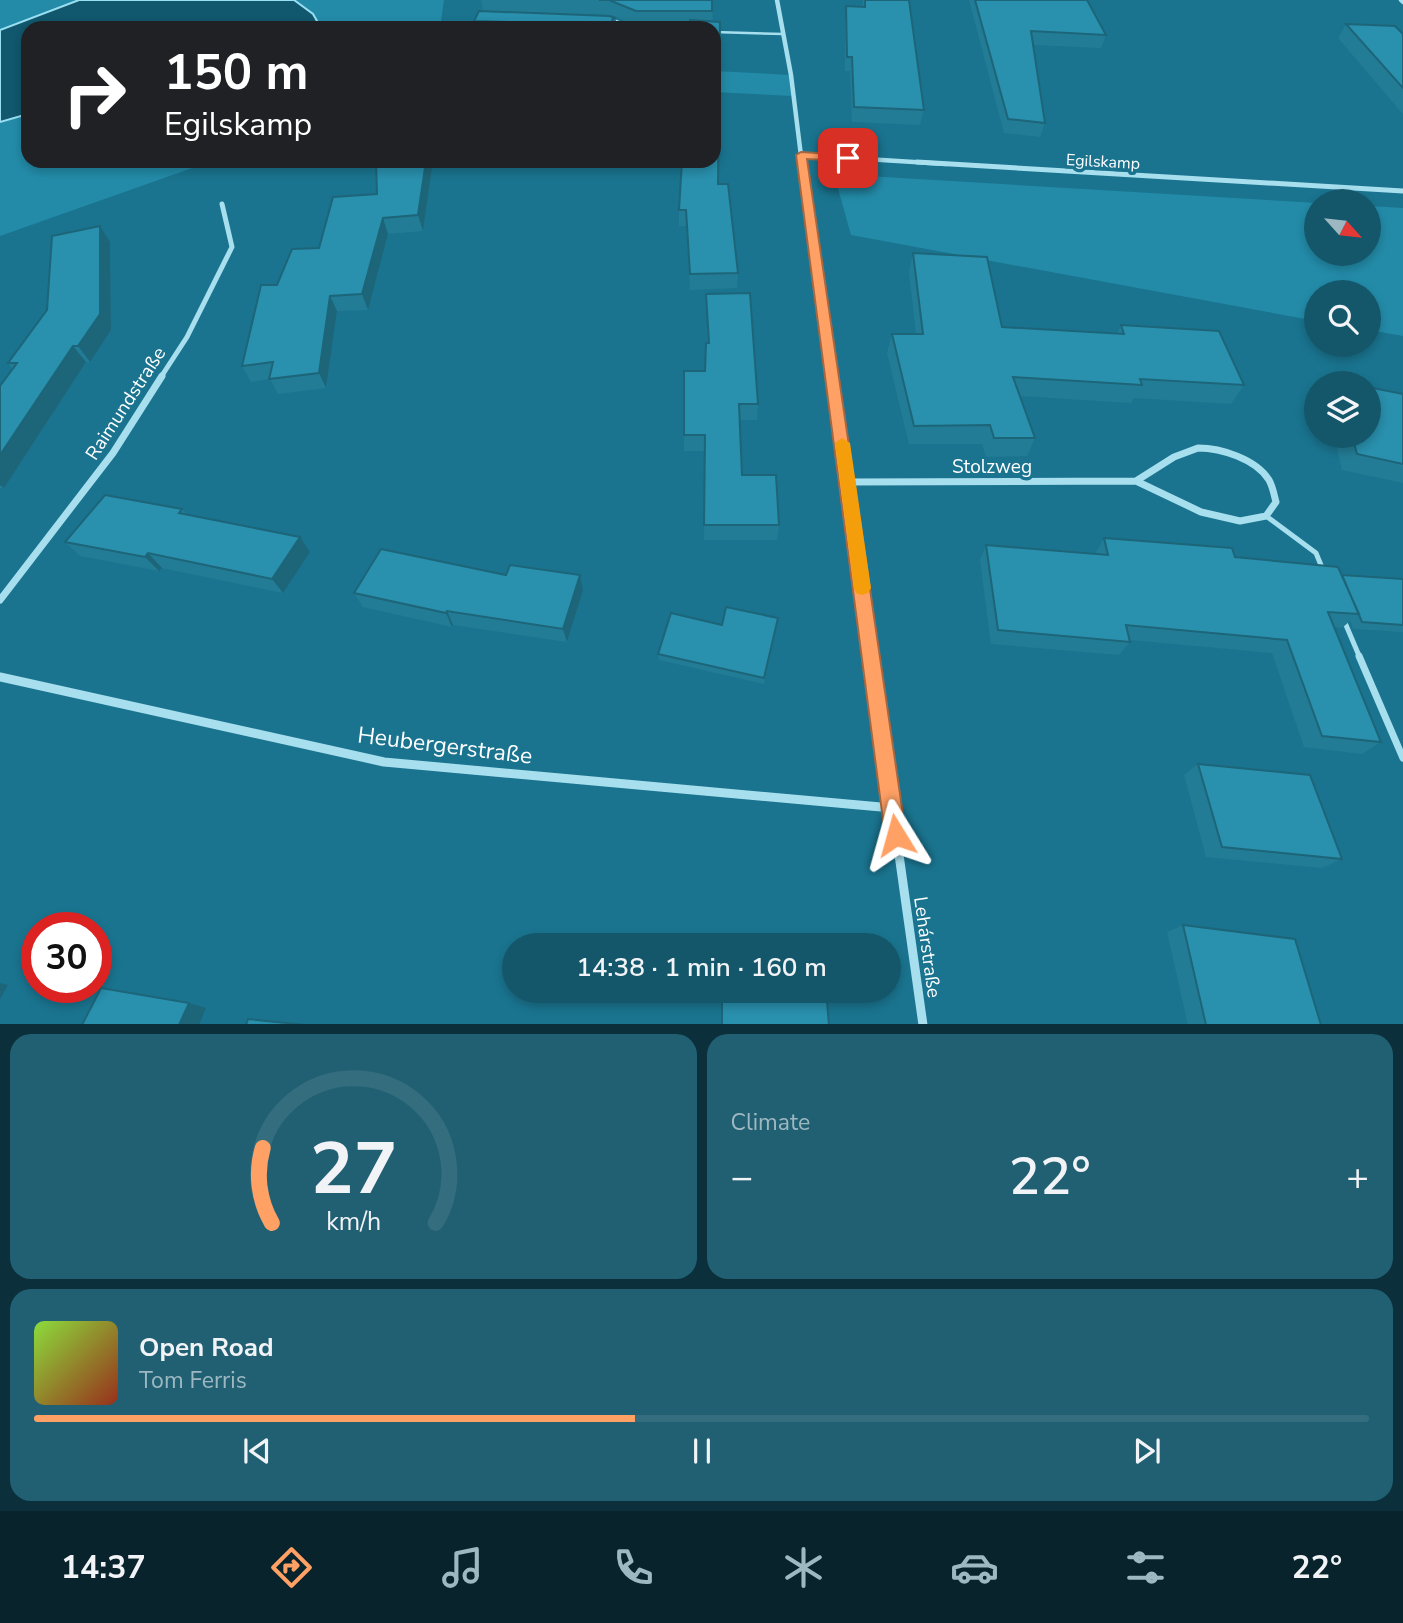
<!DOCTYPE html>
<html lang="en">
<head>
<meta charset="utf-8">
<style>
  :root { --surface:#14576b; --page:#216073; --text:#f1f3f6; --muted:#9db8c1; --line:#336d7e; --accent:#ffa065 }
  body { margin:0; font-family:"Nunito Sans",sans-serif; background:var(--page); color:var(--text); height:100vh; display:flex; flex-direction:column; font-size:26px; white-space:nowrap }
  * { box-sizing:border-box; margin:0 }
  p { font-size:23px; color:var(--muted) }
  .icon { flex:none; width:38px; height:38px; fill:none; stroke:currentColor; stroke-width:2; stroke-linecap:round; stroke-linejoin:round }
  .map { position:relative; height:1024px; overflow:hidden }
  .sheet { display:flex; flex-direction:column; gap:10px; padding:10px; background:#0b303b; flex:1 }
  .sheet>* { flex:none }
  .banner { position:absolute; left:21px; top:21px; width:700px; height:147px; border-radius:21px; box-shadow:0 4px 10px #0003; background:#202124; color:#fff; overflow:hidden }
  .needle { width:46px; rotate:117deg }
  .fabs { position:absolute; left:1304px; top:189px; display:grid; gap:14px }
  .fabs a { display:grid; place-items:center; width:77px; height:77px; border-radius:50%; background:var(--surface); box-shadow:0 4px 10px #0003; font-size:35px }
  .speed { position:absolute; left:21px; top:912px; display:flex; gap:14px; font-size:35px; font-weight:700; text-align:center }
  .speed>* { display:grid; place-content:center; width:91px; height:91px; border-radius:50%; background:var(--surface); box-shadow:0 4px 10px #0003; line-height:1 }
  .speed .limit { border:10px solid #d22; background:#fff; color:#111 }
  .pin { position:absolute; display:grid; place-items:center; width:60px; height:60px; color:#fff; margin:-30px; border-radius:14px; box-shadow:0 4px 10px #0006 }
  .me { position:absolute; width:77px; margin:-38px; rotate:352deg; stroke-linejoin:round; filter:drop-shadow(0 0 5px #0008) }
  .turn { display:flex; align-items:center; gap:24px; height:147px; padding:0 28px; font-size:32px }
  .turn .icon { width:91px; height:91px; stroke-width:2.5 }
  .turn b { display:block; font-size:49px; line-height:60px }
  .big { font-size:52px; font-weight:600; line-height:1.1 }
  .sheet .widget { flex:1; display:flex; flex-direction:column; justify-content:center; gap:10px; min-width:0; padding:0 24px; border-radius:21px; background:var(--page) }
  .sheet .dial { align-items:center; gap:0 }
  .dial svg { height:182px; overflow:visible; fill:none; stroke:var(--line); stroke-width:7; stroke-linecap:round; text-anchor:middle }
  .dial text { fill:var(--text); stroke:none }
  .song { display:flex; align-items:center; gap:21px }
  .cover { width:84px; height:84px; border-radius:10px; background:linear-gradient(135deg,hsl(90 70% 55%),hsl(10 70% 35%)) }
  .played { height:7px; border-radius:4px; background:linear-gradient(90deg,var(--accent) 45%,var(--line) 45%) }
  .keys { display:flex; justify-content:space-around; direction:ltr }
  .heat { display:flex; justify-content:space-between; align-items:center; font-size:38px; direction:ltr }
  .sheet .tiles { flex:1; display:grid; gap:10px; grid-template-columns:1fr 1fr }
  .widget:last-child { grid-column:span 2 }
  .trip { position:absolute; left:502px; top:933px; width:399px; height:70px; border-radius:35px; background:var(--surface); box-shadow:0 4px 10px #0003; font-weight:600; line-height:70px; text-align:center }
  .dock { display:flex; height:112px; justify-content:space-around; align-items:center; background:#08232b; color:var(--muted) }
  .dock .icon { width:49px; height:49px }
  .dock .active { color:var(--accent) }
  .dock b { font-size:32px; color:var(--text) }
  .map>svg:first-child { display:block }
</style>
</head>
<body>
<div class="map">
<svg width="1403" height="1025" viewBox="0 0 1403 1025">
  <rect width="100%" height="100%" fill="#1a748f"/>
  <path fill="#238ba8" d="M0 0H79L0 30Z
    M294 0H444L440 28H321L300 3Z
    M714 71 791 75 793 96 714 92Z
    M28 114V161H212L0 236V122Z
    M834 174 1316 203V254H1368L1369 206 1403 208V336L1369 330 1368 292H1316V321L851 235Z"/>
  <path fill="#11576d" stroke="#9adff1" stroke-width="2" d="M79 0H294L313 14 321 28H28V114L0 122V30Z"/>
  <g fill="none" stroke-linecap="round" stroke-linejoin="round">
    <path stroke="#a7dfee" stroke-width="2.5" d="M611 19 634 28
      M714 32 783 34"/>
    <path stroke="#a7dfee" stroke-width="5" d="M1266 516 1316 553 1323 570
      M1343 618 1360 658"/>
    <path stroke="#a7dfee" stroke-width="7" d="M1359 656 1403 758"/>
    <path stroke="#a7dfee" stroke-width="4.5" d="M777 0 791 75 802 164
      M1401 0 1403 2
      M801 155 946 164"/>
    <path stroke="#a7dfee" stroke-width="5" d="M802 162 832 377
      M917 162 1403 191
      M161 377 187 337 232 247 222 204"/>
    <path stroke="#a7dfee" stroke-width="7" d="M832 376 871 658
      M1198 448C1221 448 1256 459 1269 480 1273 487 1274 495 1276 502L1266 516 1240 521 1201 512 1136 481 1174 457Z
      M848 482 1136 481
      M0 600 113 453 162 376"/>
    <path stroke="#a7dfee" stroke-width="9" d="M871 656 923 1025
      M0 677 384 762 892 808"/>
  </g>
  <path fill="#237c95" d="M481 0H712L718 184 738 273 737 288 690 290 686 226H679V210L690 25H637L610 15 526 12 616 18V25H613L612 28H476L474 21 483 11Z
    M863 0H909L924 110 920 125 852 122 850 71H845V20L846 6 863 7Z
    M969 0H1087L1106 35 1101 48 1033 45 1045 123 1040 137 1004 133Z
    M1346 24 1403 34V114L1338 38Z
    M376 161H433L423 231 388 234 368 310 337 311 326 388 278 394 270 379 251 382 242 366 277 285 319 248 377 194Z
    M110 242 111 330 90 362H86L4 488H0V386L12 369 8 363Z
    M913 253 1002 327 1117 334 1121 325 1244 385 1231 404 1134 398 1131 403 1020 396 1035 438 1027 456 986 457 982 444H909L887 353 892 334H916L909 272Z
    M706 294 758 404 757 420H739L742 475 779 525 777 540H704L705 451H684V435L705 371 708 343Z
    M1403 394V483L1342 470 1334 436H1368Z
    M182 509 187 514 300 537 310 552 283 593 162 568 159 571 80 556 65 542Z
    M1104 538 1235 557 1342 575 1403 580V632L1353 629 1350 621 1342 628 1335 627 1381 742 1362 754 1304 747 1272 653 1130 640V642L1119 655 991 644 980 560 986 545 1095 554Z
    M506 575H580L583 590 567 642 453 625 452 627 363 607 354 593Z
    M722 625H777L764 684 659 660 658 654Z
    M1198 764 1342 859 1322 868 1206 857 1184 775Z
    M1183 925 1321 1025H1188L1167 932Z"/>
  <path fill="#1d6579" d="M426 161H433L423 231 418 215Z
    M383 218 388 234 368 310 362 294Z
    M100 226 110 242 111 330 90 362 78 346Z
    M330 296 337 311 326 388 319 373Z
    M73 346 86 362 4 488 0 485V455Z
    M300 537 310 552 283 593 272 579Z
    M148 553 162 568 159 571 145 557Z
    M580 575 583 590 567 642 563 629Z
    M447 611 453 625 452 627 446 613Z
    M0 983 8 985 0 999Z
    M189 1003 206 1008 199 1025H179Z"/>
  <path fill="#2990ad" stroke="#1d6579" stroke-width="2" d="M599 0H712V11H636L609 0Z
    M865 0H909L924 110 854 107 852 57H847L846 6 865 7Z
    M975 0H1087L1106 35 1031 31 1045 123 1008 119Z
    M479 11 609 16 616 18H613L611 25 474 21Z
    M690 20 720 22 718 184H728L738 273 690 274 686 210H679L682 161H714V28H690Z
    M1346 24 1395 26 1403 34V88Z
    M376 161H426L418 215 383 218 362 294 330 296 319 373 269 379 273 362 242 366 261 285H277L292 249 319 248 333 197 377 194Z
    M100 226V314L78 346H73L0 455V386L17 363H8L47 310 52 236Z
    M913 253 987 257 1002 327 1124 334 1121 325 1219 331 1244 385 1140 379 1142 385 1013 377 1035 438H994L990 425 914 426 892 334H923Z
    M750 293 758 404H739L742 475H776L779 525H704L705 435H684V371H705L706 343H709L706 294Z
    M1368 387 1403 394V464L1357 454 1352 436H1368Z
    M105 495 182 509 179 513 300 537 272 579 148 553 145 557 65 542Z
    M1104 538 1232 548 1235 557 1338 567 1359 614 1328 612 1381 742 1322 736 1287 640 1126 625 1130 642 998 630 986 545 1108 555Z
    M381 549 506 575 510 565 580 575 563 629 447 611 446 613 354 593Z
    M1342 575 1403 579V625L1362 622Z
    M726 607 778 618 764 678 658 654 671 613 722 625Z
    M1198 764 1310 775 1342 859 1222 847Z
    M1183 925 1295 939 1321 1025H1206Z
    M722 942 823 944V945H722Z
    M101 988 189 1003 179 1025H82Z
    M722 990H826L829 1025H722Z
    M248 1019 305 1025H246Z"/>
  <path fill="#ffa065" stroke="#a66842" stroke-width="2" d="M801 152 848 155 853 158 848 161 807 159 906 835 903 842 896 846 888 842 885 835 796 155Z"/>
  <path fill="#f59e0b" d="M842 438 850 443 871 588 868 593 862 595 856 593 854 588 835 443Z"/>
  <g text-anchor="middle" stroke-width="7" stroke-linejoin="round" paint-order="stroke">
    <g font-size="16" fill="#fff" stroke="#1a748f">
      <text transform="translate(1103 161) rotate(3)" y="6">Egilskamp</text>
    </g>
    <g font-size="19" fill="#fff" stroke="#1a748f">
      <text transform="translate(125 403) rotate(-57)" y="7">Raimundstraße</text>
      <text x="992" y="473">Stolzweg</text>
      <text transform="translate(928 947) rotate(82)" y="7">Lehárstraße</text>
    </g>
    <g font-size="23" fill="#fff" stroke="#1a748f">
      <text transform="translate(445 745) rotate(7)" y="8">Heubergerstraße</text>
    </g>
  </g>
</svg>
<div class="fabs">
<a><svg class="needle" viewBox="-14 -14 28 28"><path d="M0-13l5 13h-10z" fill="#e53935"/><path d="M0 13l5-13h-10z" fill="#9db8c1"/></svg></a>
<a><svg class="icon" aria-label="search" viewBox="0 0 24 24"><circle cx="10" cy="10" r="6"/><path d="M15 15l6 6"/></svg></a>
<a><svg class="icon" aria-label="layers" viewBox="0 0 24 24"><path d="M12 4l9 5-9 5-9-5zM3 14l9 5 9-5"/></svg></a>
</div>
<div class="speed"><div class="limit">30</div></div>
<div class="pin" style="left:848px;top:158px;background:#d93025"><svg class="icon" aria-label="arrive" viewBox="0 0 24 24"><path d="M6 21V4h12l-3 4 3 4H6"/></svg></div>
<svg class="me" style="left:896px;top:835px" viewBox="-20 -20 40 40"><path d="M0-17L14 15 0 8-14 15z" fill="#ffa065" stroke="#fff" stroke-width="4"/></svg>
<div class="trip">14:38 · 1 min · 160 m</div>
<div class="banner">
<div class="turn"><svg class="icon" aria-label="right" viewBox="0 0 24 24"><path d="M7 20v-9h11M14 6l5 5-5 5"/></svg><div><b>150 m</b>Egilskamp</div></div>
</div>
</div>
<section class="sheet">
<div class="tiles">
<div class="widget dial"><svg viewBox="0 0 100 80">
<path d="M14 69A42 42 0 1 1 86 69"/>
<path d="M14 69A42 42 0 0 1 10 36" stroke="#ffa065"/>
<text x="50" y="56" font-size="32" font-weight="700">27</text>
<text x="50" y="72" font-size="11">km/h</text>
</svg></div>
<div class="widget"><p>Climate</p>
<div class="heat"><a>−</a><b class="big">22°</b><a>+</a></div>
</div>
<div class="widget">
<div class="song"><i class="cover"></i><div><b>Open Road</b><p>Tom Ferris</p></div></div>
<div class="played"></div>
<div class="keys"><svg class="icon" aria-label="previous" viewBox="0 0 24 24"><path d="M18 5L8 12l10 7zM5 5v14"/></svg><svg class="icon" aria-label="pause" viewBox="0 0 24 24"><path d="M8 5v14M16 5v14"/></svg><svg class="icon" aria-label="next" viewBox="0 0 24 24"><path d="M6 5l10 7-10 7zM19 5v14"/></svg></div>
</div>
</div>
</section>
<nav class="dock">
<b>14:37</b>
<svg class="icon active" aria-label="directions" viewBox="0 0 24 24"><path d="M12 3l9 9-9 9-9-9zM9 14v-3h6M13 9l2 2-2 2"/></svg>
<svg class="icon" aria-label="music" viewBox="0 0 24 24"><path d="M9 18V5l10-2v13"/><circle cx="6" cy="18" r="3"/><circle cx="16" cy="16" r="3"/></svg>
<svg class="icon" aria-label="phone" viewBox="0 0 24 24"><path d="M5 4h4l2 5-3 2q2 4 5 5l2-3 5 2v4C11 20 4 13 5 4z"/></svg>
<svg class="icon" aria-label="climate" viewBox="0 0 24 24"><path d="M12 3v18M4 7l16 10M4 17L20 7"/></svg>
<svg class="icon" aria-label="car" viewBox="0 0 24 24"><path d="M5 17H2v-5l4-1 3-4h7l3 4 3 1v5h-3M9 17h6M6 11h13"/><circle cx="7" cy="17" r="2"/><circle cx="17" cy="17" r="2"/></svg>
<svg class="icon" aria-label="filters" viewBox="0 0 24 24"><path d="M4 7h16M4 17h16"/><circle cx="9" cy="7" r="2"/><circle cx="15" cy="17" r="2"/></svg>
<b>22°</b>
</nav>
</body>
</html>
